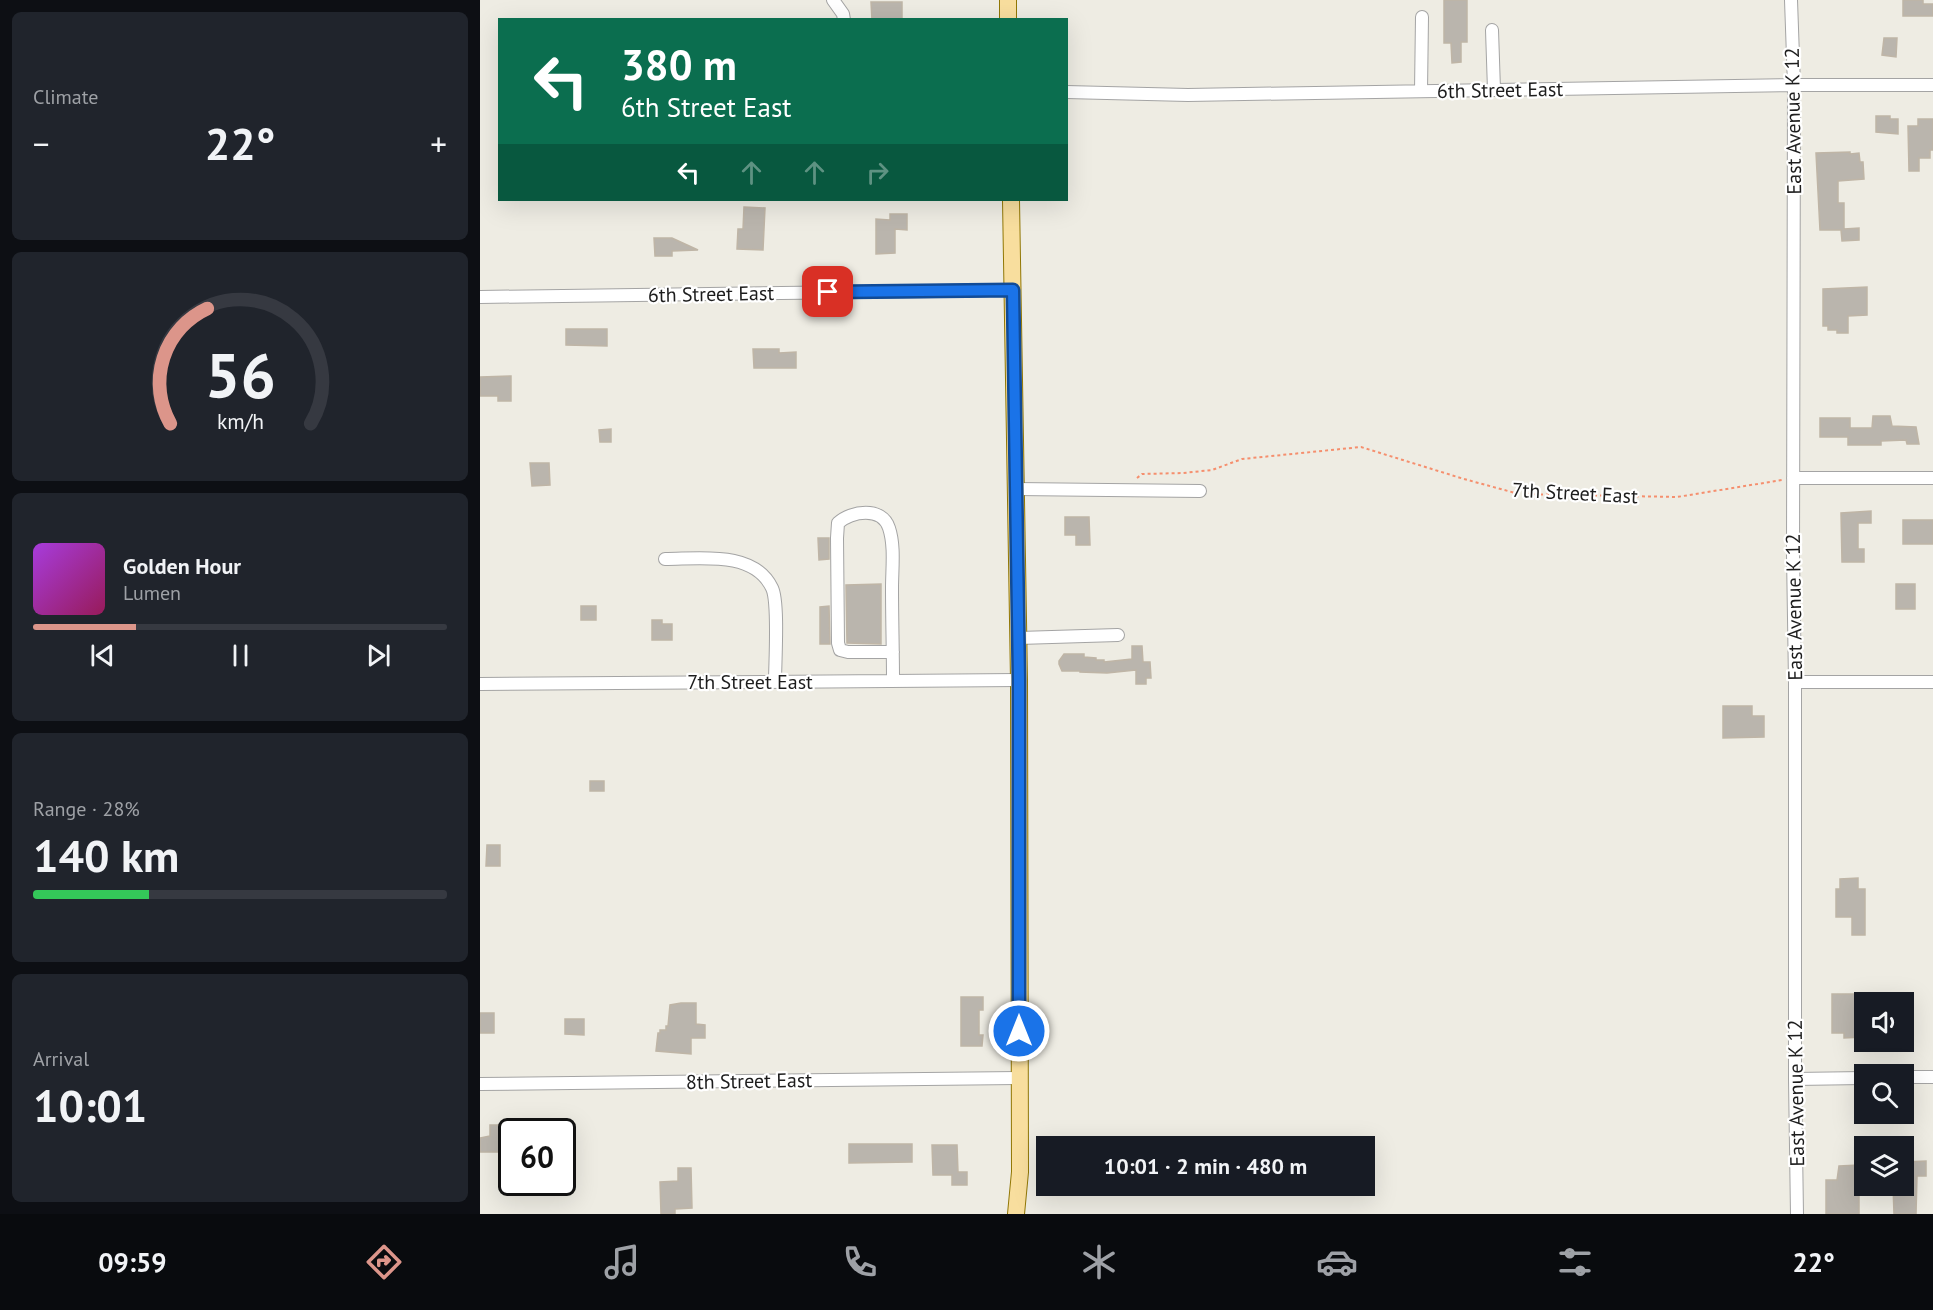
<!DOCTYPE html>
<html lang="en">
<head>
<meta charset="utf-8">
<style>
  :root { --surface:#171b24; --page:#20242c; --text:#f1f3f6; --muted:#9ea1a6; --line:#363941; --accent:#dc958a }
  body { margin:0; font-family:"PT Sans",sans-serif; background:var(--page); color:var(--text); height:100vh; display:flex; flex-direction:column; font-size:22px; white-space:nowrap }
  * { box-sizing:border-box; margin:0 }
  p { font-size:20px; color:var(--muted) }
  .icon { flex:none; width:33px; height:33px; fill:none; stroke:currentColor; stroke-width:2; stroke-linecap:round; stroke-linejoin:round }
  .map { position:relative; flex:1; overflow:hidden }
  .sheet { display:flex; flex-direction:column; gap:12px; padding:12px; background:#0d0f14; width:480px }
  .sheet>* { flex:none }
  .hud { position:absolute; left:18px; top:18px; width:570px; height:183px; border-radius:0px; box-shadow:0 6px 24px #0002; background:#0b6e4f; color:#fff; overflow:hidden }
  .buttons { position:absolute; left:1374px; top:992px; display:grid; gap:12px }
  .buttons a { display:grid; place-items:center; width:60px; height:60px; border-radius:0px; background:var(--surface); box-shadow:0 6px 24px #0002; font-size:30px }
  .speed { position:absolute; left:18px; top:1118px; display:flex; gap:12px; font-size:30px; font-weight:700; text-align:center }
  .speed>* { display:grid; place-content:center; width:78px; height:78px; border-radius:50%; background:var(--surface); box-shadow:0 6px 24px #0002; line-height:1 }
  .speed .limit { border:3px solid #111; border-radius:9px; background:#fff; color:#111 }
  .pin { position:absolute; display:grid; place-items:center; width:51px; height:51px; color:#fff; margin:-26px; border-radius:12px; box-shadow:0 3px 9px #0006 }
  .me { position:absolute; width:66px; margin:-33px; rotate:0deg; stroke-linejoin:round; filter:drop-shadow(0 0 4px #0008) }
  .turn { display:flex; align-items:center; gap:21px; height:126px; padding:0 24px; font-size:27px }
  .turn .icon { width:78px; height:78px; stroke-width:2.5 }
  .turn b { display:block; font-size:42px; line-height:51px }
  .lanes { display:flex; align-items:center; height:57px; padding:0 24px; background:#0003; justify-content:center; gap:30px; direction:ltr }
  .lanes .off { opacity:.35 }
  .big { font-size:45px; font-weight:600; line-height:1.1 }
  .sheet .tile { flex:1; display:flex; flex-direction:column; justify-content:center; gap:9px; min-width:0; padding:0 21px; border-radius:9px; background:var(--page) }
  .sheet .dial { align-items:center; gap:0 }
  .dial svg { height:156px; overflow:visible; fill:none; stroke:var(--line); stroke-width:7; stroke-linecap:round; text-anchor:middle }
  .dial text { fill:var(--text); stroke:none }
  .song { display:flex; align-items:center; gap:18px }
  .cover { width:72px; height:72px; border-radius:9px; background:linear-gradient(135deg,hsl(280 70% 55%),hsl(330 70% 35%)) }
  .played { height:6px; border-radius:3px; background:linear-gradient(90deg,var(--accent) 25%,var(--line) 25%) }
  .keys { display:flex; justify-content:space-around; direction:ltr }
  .heat { display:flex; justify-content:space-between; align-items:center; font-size:33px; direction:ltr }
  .charge { height:9px; border-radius:4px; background:linear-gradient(90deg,#34c759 28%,var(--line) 0) }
  .trip { position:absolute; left:556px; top:1136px; width:339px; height:60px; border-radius:0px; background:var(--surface); box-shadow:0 6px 24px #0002; font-weight:600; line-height:60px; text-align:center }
  .dock { display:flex; height:96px; justify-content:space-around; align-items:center; background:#090b0e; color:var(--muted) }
  .dock .icon { width:42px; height:42px }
  .dock .on { color:var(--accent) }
  .dock b { font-size:27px; color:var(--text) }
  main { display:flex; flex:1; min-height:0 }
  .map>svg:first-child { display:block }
</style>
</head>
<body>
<main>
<section class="sheet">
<div class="tile"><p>Climate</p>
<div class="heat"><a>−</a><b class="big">22°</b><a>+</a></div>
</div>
<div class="tile dial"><svg viewBox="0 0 100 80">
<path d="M14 69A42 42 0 1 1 86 69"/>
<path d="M14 69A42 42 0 0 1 33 10" stroke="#dc958a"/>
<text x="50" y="56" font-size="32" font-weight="700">56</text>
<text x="50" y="72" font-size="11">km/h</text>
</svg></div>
<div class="tile">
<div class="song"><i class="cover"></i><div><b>Golden Hour</b><p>Lumen</p></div></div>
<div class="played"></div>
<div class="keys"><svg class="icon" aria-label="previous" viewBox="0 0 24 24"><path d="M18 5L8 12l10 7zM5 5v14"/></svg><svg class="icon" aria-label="pause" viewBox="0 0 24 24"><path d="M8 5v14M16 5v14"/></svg><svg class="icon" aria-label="next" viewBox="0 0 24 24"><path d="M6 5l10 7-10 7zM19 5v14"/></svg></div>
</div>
<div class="tile"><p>Range · 28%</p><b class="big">140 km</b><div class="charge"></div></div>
<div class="tile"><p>Arrival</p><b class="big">10:01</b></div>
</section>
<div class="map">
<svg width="1453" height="1214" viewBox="0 0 1453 1214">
  <rect width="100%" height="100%" fill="#eeece3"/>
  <path fill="#bab5ad" stroke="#bfb5a6" stroke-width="1.5" d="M964 0H987V42H981V62L972 63 971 43H964Z
    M1423 0H1443V4H1453V16H1423Z
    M391 2H422V20H392Z
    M1404 38H1417L1416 57 1402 55Z
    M1396 116H1410V119H1418V134L1396 132Z
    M1438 119H1453V150H1450V158H1439V171H1429L1428 126H1438Z
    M1370 152V154L1379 153 1380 162H1383L1384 179 1358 181V203H1364V229L1379 228V240L1362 241 1361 230H1340L1336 153Z
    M264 207 285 208 283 250 257 249 258 229H263Z
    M410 214H427V230L415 229V253L396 254V219L410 220Z
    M174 238H192L218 250 192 251V256H175Z
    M1387 287V315L1368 316V333H1357V330H1348V326H1343V289Z
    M86 329H127V346L86 345Z
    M273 349H299V353L316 352V368H274Z
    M31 376V401H18V396H0V377Z
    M1393 416H1410L1412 426 1436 427 1439 444H1427L1426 440 1401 441V445H1368V437H1340V418H1370V428H1392Z
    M131 429V442H120L119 430Z
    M50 463H69L70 485 52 486Z
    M1391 511V523H1378V549H1384V562H1362L1361 513Z
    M585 517H609L610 545H596V535H585Z
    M1423 520H1453V544H1423Z
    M338 538H349V559L339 560Z
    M401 584V644L367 643 366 585Z
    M1416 584H1435V609H1416Z
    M101 606H116V620H101Z
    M349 606 350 644H340V607Z
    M172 620H182V624H192V640H172Z
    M652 646H662L663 662H670L671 678H666V684H656V670L627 673 600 672V671H582L579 664V661L584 654H604V657L616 658V660H624V662L652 659Z
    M1243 706H1272V716H1284V737L1243 738Z
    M110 781H124V791H110Z
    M7 845H20V866H6Z
    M1378 878V889H1385V935H1372V917H1356V889H1360V879Z
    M1352 994H1384V1037L1364 1038V1033H1352Z
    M481 997H503V1010H499V1035H503L502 1046H481Z
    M201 1003H216V1024L225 1025V1038H211V1054L176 1051 178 1033H180V1030H186V1026H188L190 1005Z
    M0 1013H14V1033H0Z
    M85 1019H104V1035L85 1034Z
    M10 1125H22L23 1152H0V1138L10 1136Z
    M369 1144H432V1162L369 1163Z
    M452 1145H477L478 1172H487V1185H472V1175H453Z
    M1446 1161V1176H1437L1436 1214H1414L1413 1185H1424V1162Z
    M1379 1165V1214H1346V1180H1357L1359 1166Z
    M198 1168H211L212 1208 195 1209V1214H181L180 1182 198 1181Z"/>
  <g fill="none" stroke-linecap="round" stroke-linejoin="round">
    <g stroke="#a4a4a4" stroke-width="14">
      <path id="minor" d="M353 0 363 14 364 20
        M1311 0 1314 85 1313 555 1315 682V1079L1317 1214
        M1012 30 1014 90
        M941 91 942 17
        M586 92 708 95 1314 85H1453
        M0 297 533 290
        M1313 478H1453
        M535 489 720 491
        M185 559C219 559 274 550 292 588 299 602 295 663 295 682
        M539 638 638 635
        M413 652H368L360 650 358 643 357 538 358 523C371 511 402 506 409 528 415 546 412 569 412 588 412 619 413 650 413 681
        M1315 682H1453
        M0 684 539 680
        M1424 1077H1453
        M1315 1079 1384 1078
        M0 1084 539 1078"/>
    </g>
    <g stroke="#917705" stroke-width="18">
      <path id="major" d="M528 0V20
        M531 200 539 680 540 1172 536 1214"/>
    </g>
    <path stroke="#f58f6e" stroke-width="2" stroke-dasharray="3 3" stroke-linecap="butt" d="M657 478 662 474 703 473 732 470 762 459 881 447 984 479 1039 494 1197 497 1302 480"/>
    <use href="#minor" stroke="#fff" stroke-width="12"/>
    <use href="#major" stroke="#f8de9e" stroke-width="16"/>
  </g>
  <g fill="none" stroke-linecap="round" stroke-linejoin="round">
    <g stroke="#114b97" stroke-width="15">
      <path id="route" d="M348 292 533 290 539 680V1031"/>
    </g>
    <use href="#route" stroke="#1a73e8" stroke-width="10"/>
  </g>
  <g text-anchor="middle" stroke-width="4.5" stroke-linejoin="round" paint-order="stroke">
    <g font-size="20" fill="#1d1d1d" stroke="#fff">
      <text transform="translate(1020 90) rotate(-1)" y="7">6th Street East</text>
      <text transform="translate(1313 121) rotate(-91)" y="7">East Avenue K 12</text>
      <text transform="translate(231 294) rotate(-1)" y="7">6th Street East</text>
      <text transform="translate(1095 493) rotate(3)" y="7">7th Street East</text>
      <text transform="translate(1314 607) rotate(-91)" y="7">East Avenue K 12</text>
      <text x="270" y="689">7th Street East</text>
      <text transform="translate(269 1081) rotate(-1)" y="7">8th Street East</text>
      <text transform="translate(1316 1093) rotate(-91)" y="7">East Avenue K 12</text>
    </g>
  </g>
</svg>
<div class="buttons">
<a><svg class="icon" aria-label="sound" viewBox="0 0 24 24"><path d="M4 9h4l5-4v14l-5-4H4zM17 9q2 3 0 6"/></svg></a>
<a><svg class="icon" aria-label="search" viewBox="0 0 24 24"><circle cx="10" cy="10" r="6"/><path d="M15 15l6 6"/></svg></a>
<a><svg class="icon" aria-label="layers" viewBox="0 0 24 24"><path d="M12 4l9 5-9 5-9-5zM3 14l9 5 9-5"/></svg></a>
</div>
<div class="speed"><div class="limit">60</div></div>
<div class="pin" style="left:348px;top:292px;background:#d93025"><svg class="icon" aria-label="arrive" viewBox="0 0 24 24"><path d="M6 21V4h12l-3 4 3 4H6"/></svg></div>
<svg class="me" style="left:539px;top:1031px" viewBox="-20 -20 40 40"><circle r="17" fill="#1a73e8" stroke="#fff" stroke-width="3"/><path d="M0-11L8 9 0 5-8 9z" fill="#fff"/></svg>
<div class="trip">10:01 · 2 min · 480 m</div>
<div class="hud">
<div class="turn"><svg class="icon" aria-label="left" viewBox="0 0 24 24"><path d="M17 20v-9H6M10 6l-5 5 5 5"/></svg><div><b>380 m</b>6th Street East</div></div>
<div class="lanes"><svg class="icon" aria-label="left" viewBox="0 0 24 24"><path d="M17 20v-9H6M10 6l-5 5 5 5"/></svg><svg class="icon off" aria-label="ahead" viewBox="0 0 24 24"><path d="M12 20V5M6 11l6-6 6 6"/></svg><svg class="icon off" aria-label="ahead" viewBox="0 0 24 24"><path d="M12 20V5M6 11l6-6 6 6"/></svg><svg class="icon off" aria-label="right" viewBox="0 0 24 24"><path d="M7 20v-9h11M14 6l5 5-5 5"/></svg></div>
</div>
</div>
</main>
<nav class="dock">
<b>09:59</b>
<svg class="icon on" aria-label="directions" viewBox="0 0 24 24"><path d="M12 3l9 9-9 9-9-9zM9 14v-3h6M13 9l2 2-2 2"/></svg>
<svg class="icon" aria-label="music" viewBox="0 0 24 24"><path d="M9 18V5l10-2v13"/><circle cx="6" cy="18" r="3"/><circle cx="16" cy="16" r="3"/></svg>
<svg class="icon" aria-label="phone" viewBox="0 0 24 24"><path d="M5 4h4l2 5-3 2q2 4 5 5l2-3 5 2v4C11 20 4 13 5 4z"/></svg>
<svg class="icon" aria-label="climate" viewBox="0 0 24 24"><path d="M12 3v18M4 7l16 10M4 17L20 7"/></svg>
<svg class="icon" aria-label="car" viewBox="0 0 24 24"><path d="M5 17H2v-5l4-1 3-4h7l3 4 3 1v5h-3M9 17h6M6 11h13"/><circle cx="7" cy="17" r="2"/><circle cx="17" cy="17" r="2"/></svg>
<svg class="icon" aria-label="filters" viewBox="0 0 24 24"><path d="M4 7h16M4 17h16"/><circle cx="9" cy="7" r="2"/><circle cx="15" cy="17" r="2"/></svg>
<b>22°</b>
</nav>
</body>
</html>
